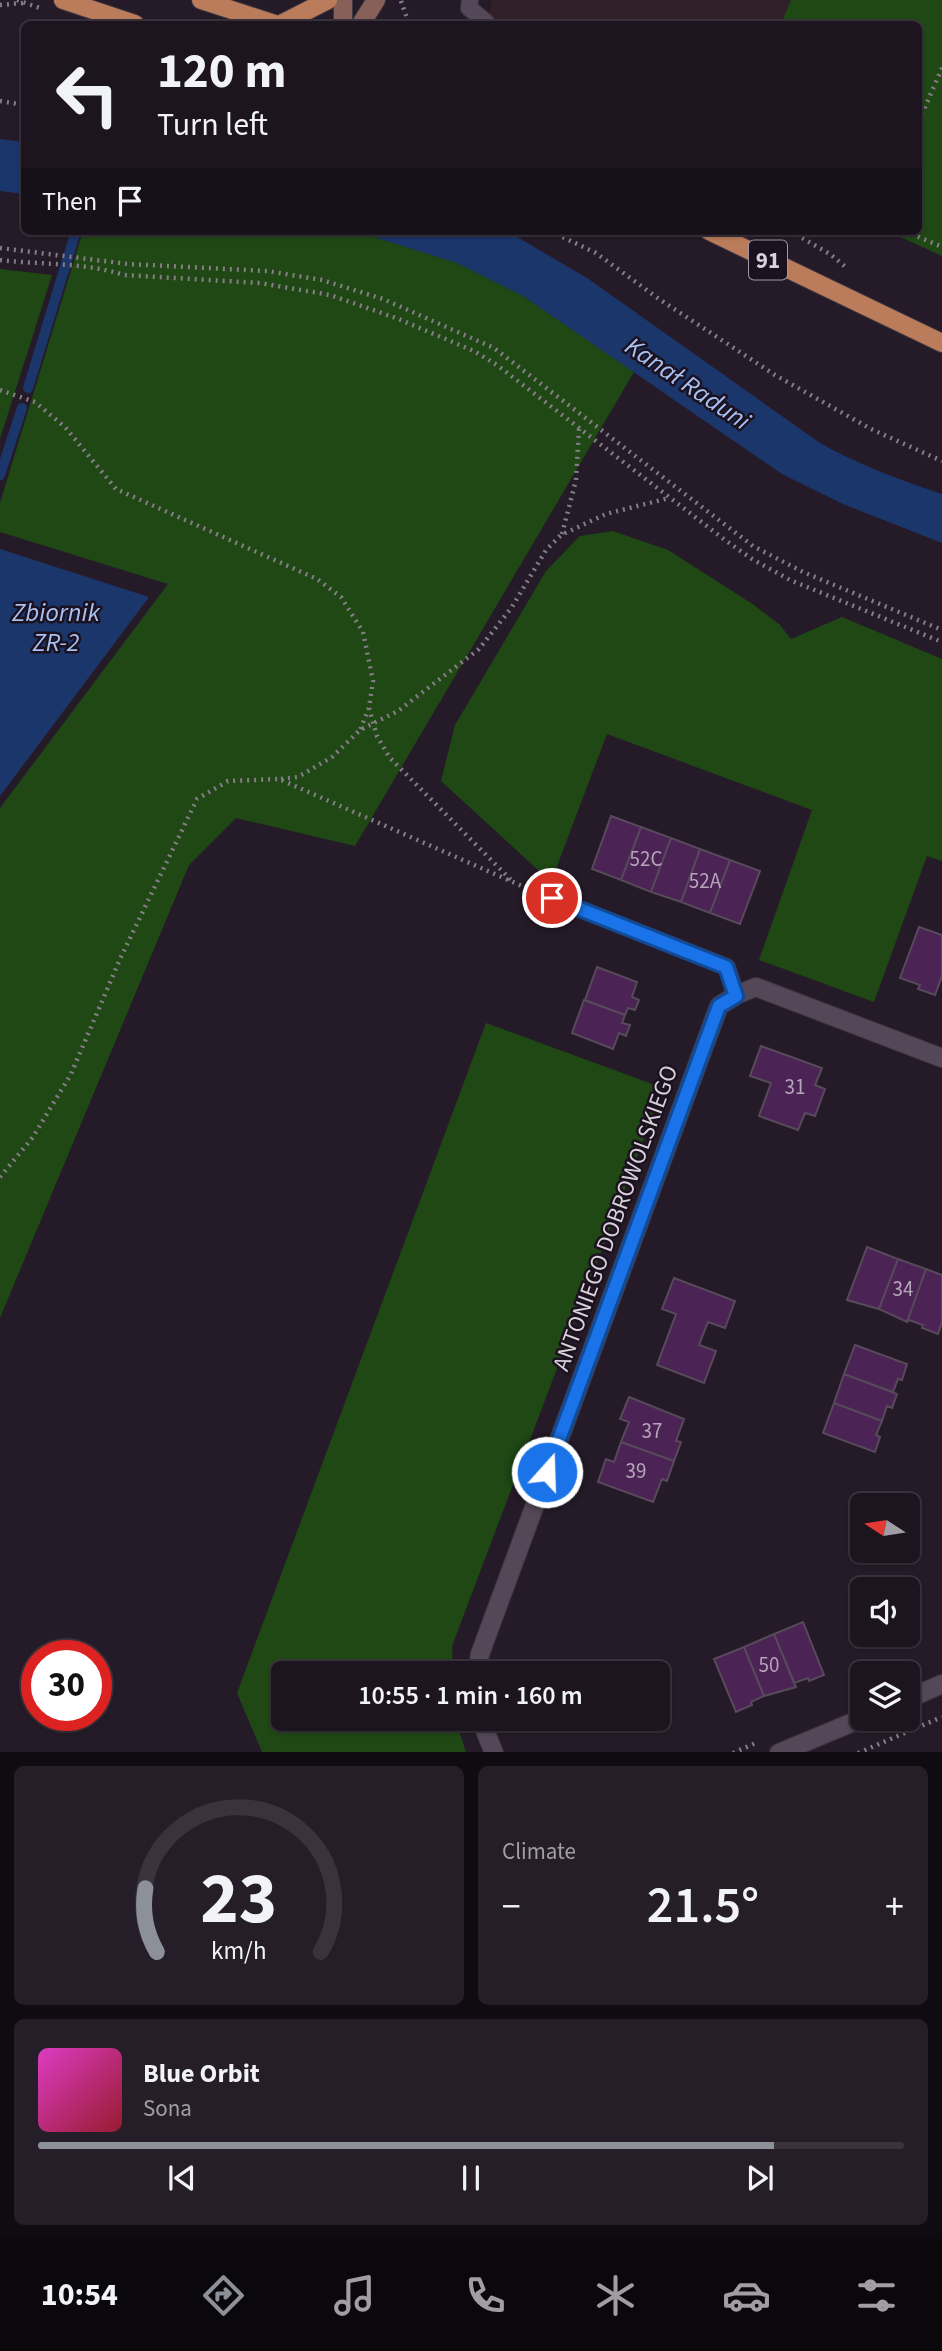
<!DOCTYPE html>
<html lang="en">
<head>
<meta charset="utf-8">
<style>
  :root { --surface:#1c141e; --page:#251d27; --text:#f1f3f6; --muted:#a09ea4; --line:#3a333c; --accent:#8c9099 }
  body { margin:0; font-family:"Source Sans 3",sans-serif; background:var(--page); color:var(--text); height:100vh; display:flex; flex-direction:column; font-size:26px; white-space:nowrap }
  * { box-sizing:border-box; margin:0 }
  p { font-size:23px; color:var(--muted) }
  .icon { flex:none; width:38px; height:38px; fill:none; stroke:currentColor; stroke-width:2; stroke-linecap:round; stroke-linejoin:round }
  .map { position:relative; height:1752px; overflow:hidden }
  .panel { display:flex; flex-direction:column; gap:14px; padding:14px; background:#0f0b10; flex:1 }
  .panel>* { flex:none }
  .hud { position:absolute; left:21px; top:21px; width:901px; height:214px; border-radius:10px; box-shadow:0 2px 5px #0004,0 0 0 2px var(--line); background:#1c141e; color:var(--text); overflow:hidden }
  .needle { width:46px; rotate:282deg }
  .tools { position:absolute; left:850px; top:1493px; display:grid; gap:14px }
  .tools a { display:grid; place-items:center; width:70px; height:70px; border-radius:10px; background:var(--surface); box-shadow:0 2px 5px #0004,0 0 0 2px var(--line); font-size:35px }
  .speed { position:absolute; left:21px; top:1640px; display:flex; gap:14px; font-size:35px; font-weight:700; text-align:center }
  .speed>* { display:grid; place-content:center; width:91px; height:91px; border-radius:50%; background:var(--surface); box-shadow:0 2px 5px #0004,0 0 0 2px var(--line); line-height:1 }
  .speed .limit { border:10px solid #d22; background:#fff; color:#111 }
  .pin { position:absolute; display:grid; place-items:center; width:60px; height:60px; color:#fff; margin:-30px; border:4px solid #fff; border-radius:50%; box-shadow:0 2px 7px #0007 }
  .me { position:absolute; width:77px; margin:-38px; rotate:20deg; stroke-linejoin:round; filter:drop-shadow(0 0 5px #0008) }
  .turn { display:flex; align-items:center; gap:24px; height:147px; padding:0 21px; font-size:32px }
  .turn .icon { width:91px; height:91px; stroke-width:2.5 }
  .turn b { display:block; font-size:49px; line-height:60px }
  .then { display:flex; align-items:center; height:66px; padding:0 21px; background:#0003; gap:14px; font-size:26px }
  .big { font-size:52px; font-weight:600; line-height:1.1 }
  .panel .tile { flex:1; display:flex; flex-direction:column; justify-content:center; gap:10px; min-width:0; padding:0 24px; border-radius:10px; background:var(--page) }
  .panel .dial { align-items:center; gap:0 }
  .dial svg { height:182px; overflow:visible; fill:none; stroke:var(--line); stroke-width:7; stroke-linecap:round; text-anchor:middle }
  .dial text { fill:var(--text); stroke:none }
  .song { display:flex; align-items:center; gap:21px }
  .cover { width:84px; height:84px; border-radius:10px; background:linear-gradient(135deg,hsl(310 70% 55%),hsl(350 70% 35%)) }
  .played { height:7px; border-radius:4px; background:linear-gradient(90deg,var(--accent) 85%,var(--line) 85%) }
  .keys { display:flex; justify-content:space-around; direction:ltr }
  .heat { display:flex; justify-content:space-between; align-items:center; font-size:38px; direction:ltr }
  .panel .tiles { flex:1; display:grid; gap:14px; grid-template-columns:1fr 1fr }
  .tile:last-child { grid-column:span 2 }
  .trip { position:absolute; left:271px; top:1661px; width:399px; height:70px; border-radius:10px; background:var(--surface); box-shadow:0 2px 5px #0004,0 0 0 2px var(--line); font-weight:600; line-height:70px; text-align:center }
  .tabs { display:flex; height:112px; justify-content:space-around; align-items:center; background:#0b080c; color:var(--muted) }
  .tabs .icon { width:49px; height:49px }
  .tabs .active { color:var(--accent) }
  .tabs b { font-size:32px; color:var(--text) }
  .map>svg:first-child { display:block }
</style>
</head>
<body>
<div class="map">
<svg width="942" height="1753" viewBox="0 0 942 1753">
  <rect width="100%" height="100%" fill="#251b28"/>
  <path fill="#322028" d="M492 0H791L781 24H486Z"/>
  <path fill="#1f4814" d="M791 0H942V256L887 231H919V24H781Z
    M83 231H355L457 263 523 296 634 372 355 846 236 818 189 865 0 1318V808L168 584 0 532V503Z
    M0 269 52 275 0 439Z
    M613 531 668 550 754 605 780 625 791 639 842 617 942 659V861L927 856 874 1002 759 960 812 810 607 734 551 882 441 781 455 725 546 571 580 536Z
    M486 1023 663 1088 452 1646 453 1673H284V1718L455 1719 466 1752H262L237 1693Z"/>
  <path fill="#1b366a" d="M0 139 24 142V194L0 191Z
    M355 231H507L587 278 820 443C859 465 900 480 942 494V543L843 504 782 474 523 296 457 263Z
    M0 549 149 597 0 796Z"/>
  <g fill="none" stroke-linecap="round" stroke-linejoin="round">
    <path stroke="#1b366a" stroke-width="10" d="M28 388 76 231
      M0 475 22 408"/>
  </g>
  <path fill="#4b2355" stroke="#574a5a" stroke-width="2" d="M611 816 641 827 621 880 592 869Z
    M641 827 671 838 651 892 621 880Z
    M671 838 700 849 681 902 651 892Z
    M700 849 730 860 710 913 681 902Z
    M730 860 760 871 740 924 710 913Z
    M919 927 942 935V976L935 995 918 989 920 985 900 978Z
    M597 967 637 982 632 997 639 1000 635 1010 628 1008 625 1015 585 1000Z
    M584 1000 625 1015 622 1023 630 1025 626 1036 619 1033 613 1049 572 1033Z
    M761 1046 822 1068 815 1085 825 1089 815 1116 805 1113 798 1130 759 1116 771 1083 750 1076Z
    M867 1247 898 1259 879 1309 847 1300Z
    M898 1259 926 1269 907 1322 879 1309Z
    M926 1269 942 1275V1322L938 1334 922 1328 923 1325 909 1320 907 1322Z
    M674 1278 735 1301 725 1328 708 1322 699 1345 716 1351 704 1383 657 1365 676 1314 662 1309Z
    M855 1345 907 1364 902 1380 898 1379 893 1392 844 1374Z
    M844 1374 897 1394 892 1408 887 1406 882 1421 834 1403Z
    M629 1397 684 1419 676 1441 681 1442 674 1461 621 1442 629 1422 620 1419Z
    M834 1403 882 1421 876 1435 880 1437 875 1452 823 1433Z
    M621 1442 674 1461 667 1481 662 1479 653 1502 598 1482 606 1459 614 1462Z
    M803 1622 824 1675 809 1681 808 1678 794 1683 774 1634Z
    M774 1634 796 1687 764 1696 744 1647Z
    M744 1647 764 1696 751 1702 752 1705 736 1712 714 1659Z"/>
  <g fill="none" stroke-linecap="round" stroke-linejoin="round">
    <g stroke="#3e3641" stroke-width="18">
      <path id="service" d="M470 0 469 8 486 22
        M552 898 727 967 736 995"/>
    </g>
    <g stroke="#3e3641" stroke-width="20">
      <path id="minor" d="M477 1673 480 1654 719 1006 736 995 756 987 942 1058
        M908 1699 942 1684
        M480 1718 494 1753
        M779 1753 863 1718"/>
    </g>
    <g stroke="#3e3641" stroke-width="20">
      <path id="secondary" d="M343 0V24
        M361 24 376 0"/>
    </g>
    <g stroke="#3e3641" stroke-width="20">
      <path id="primary" d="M63 0 135 24
        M201 0 275 24
        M281 24 328 0
        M709 231 942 343"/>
    </g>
    <path stroke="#867d88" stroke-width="4.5" stroke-dasharray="2 5" stroke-linecap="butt" d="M17 0 40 8
      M401 1 409 24
      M0 5 23 3
      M0 101 24 105
      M919 121 942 68
      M550 231 596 253 659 299 775 375 871 429 942 461
      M790 231 830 254 848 269
      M905 231 942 247
      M0 248 128 264 267 271 322 280 383 299 494 348 753 546 803 572 942 630
      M0 260C41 265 84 262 124 275L260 283 330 295 396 318 474 351 497 365 725 540 752 559 790 580 942 642
      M0 390 35 402 65 427 116 489 317 579 341 597 363 632 373 681 369 708 360 730
      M562 534 576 480 579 429
      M369 708 377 736 390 758 513 882
      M281 779 298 777 332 757 360 730 398 711 479 649 512 607 546 550 561 535 606 514 669 498
      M0 1177 33 1137 71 1074 120 959 197 799 228 781 279 779 531 890
      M733 1753 758 1742
      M858 1753 942 1717"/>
    <use href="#service" stroke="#544757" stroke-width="16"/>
    <use href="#minor" stroke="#544757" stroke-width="18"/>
    <use href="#secondary" stroke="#876159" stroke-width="18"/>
    <use href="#primary" stroke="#ba7c5b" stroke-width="18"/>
  </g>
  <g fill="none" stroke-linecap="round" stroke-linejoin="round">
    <g stroke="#114b97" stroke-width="18">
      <path id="route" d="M547 1472 719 1006 736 996 726 967 552 898"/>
    </g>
    <use href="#route" stroke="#1a73e8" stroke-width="12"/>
  </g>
  <g text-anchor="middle" stroke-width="5" stroke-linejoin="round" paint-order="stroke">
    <g font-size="21" fill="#b5a6b9">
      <text x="646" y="866">52C</text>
      <text x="705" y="888">52A</text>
      <text x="795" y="1094">31</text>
      <text x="903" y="1296">34</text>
      <text x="652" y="1438">37</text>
      <text x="636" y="1478">39</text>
      <text x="769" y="1672">50</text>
    </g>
    <rect fill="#1c111f" stroke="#a097a2" stroke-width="2" x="749" y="240.5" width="38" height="39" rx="5"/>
    <g font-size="23" font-weight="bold" fill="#d8d1da">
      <text x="768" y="268">91</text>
    </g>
    <g font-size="24" fill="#d8d1da" stroke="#1c111f">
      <text transform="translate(615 1218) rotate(-70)" y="8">ANTONIEGO DOBROWOLSKIEGO</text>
    </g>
    <g font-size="26" font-style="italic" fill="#a6c1f2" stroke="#1c111f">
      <text transform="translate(688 383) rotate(34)" y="9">Kanał Raduni</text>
      <text x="56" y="621">Zbiornik<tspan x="56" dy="30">ZR-2</tspan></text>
    </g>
  </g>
</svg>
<div class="tools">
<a><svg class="needle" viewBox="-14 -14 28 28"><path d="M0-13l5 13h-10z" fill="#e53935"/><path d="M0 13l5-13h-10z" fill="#a09ea4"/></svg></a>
<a><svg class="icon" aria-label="sound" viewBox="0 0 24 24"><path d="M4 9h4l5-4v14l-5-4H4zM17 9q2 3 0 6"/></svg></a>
<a><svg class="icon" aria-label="layers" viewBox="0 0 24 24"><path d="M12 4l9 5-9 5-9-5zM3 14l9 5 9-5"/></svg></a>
</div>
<div class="speed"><div class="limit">30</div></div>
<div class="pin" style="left:552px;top:898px;background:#d93025"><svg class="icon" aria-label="arrive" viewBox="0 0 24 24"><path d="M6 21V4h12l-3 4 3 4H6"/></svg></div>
<svg class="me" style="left:547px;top:1472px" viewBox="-20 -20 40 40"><circle r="17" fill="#1a73e8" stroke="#fff" stroke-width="3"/><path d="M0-11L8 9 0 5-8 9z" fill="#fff"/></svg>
<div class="trip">10:55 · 1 min · 160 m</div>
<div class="hud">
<div class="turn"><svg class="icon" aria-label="left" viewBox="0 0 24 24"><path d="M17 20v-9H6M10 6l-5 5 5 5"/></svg><div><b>120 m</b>Turn left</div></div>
<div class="then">Then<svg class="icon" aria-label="arrive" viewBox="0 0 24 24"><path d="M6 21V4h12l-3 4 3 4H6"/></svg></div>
</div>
</div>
<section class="panel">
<div class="tiles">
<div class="tile dial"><svg viewBox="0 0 100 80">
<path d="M14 69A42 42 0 1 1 86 69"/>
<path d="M14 69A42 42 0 0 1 9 41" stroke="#8c9099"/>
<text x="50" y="56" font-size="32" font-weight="700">23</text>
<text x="50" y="72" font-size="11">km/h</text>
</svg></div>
<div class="tile"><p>Climate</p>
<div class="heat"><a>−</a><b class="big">21.5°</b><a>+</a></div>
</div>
<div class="tile">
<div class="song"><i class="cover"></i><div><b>Blue Orbit</b><p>Sona</p></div></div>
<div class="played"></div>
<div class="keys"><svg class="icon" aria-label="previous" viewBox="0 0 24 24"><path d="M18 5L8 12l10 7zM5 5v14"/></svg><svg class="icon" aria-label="pause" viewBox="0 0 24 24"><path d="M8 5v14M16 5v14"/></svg><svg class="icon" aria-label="next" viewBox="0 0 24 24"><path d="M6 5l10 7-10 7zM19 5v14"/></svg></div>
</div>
</div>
</section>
<nav class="tabs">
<b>10:54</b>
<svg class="icon active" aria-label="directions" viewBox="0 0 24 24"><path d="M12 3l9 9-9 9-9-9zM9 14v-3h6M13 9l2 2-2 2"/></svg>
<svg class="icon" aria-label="music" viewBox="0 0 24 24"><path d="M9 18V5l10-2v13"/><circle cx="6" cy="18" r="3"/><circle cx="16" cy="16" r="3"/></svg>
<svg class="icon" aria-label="phone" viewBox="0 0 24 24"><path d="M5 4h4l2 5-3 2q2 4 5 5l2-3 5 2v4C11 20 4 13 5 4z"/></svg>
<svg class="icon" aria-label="climate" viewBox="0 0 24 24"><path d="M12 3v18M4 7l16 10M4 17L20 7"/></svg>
<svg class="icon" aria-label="car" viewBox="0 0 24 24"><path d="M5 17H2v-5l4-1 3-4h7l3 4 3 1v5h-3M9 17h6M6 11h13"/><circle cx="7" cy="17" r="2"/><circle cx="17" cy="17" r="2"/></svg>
<svg class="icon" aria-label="filters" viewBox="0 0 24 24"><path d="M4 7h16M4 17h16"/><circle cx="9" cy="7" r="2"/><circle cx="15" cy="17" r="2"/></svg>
</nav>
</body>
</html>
